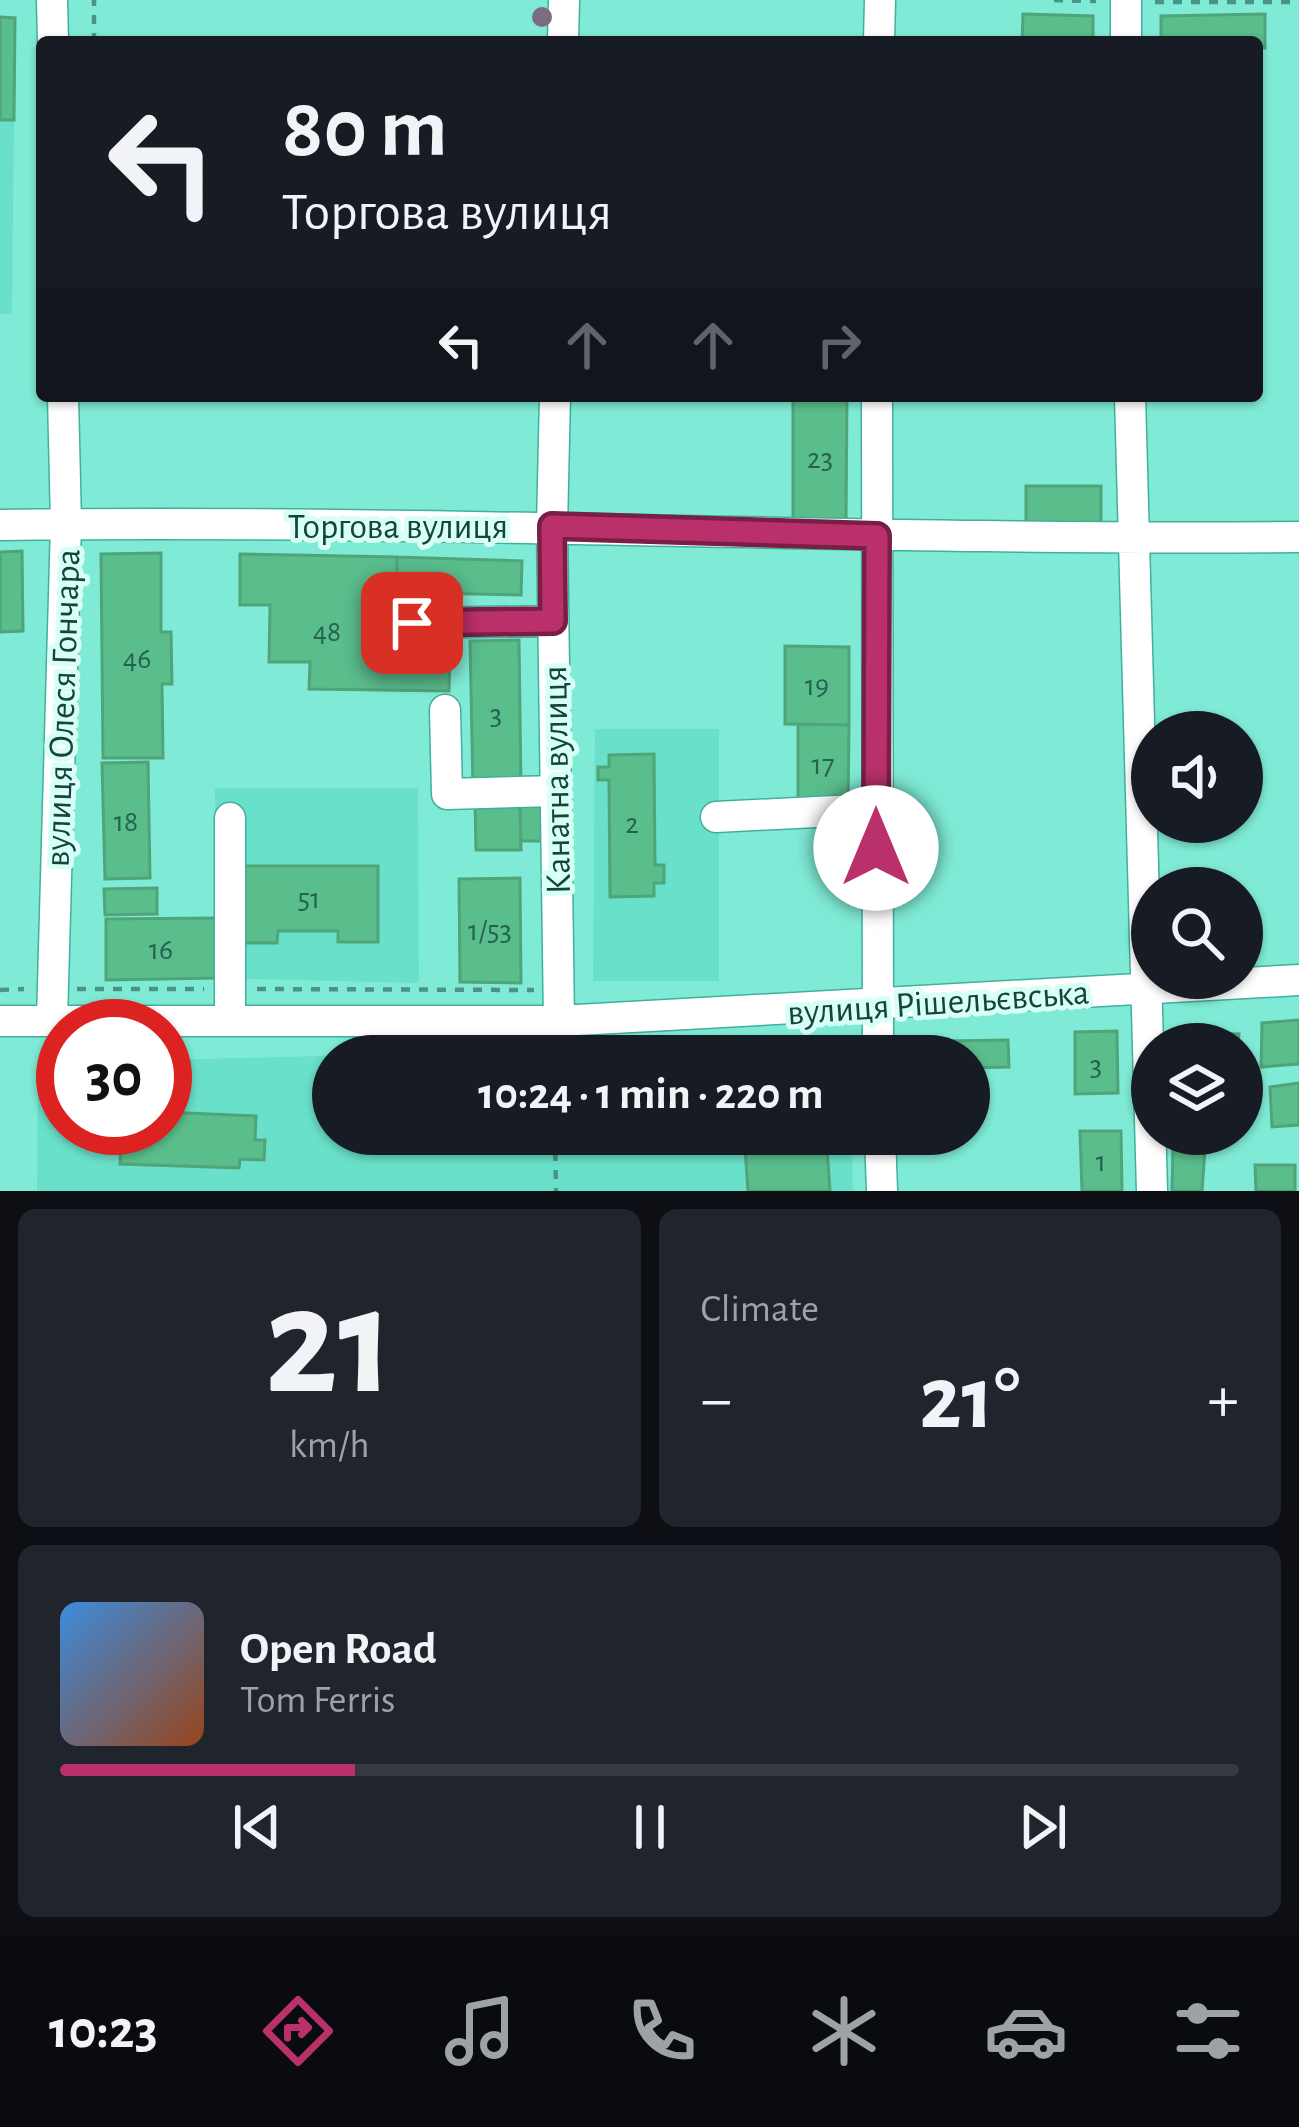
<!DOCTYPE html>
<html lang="en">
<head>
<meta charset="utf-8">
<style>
  :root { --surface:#171b24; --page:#20242c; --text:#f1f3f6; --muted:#9ea1a6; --line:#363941; --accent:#ba306a }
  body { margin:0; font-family:"Alegreya Sans",sans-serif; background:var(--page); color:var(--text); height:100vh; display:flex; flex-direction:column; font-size:45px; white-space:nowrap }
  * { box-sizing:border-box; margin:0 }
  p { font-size:39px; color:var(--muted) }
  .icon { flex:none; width:66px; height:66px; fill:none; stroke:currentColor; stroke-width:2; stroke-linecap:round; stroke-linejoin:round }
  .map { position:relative; height:1191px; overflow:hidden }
  .panel { display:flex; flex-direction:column; gap:18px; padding:18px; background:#0d0f14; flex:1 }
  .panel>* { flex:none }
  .top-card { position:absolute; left:36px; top:36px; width:1227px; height:366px; border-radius:12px; box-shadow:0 3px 9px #0004; background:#171b24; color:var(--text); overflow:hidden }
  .controls { position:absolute; left:1131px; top:711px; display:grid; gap:24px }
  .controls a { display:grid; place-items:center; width:132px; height:132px; border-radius:50%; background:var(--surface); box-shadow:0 3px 9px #0004; font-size:60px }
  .speed { position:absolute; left:36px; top:999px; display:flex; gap:24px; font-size:60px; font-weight:700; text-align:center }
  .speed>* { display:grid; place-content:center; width:156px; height:156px; border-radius:50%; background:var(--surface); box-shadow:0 3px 9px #0004; line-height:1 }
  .speed .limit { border:18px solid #d22; background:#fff; color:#111 }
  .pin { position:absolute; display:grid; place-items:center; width:102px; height:102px; color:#fff; margin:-51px; border-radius:24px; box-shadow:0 6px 18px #0006 }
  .me { position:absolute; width:132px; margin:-66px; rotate:0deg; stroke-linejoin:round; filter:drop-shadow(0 0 9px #0008) }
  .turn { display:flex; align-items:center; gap:42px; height:252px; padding:0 48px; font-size:54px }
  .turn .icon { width:156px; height:156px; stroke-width:2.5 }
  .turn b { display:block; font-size:84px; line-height:102px }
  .lanes { display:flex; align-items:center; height:114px; padding:0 48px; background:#0003; justify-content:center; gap:60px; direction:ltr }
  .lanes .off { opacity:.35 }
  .big { font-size:90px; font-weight:600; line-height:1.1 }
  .panel .card { flex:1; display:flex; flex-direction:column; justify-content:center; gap:18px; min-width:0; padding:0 42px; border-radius:18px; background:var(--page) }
  .panel .dial { align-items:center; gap:0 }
  .dial b { font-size:156px; line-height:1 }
  .song { display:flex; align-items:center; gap:36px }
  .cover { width:144px; height:144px; border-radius:18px; background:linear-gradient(135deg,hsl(210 70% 55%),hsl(20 70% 35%)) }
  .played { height:12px; border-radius:6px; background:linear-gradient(90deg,var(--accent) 25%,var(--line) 25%) }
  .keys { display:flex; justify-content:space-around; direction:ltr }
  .heat { display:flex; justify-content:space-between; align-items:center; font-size:66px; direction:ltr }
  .panel .tiles { flex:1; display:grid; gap:18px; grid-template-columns:1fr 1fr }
  .card:last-child { grid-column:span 2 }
  .trip { position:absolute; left:312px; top:1035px; width:678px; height:120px; border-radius:60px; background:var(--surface); box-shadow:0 3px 9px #0004; font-weight:600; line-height:120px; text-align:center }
  .dock { display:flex; height:192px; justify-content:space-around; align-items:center; background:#090b0e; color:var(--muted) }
  .dock .icon { width:84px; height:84px }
  .dock .current { color:var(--accent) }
  .dock b { font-size:54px; color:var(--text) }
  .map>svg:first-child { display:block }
</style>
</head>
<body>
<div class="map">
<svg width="1299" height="1191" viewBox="0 0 1299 1191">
  <rect width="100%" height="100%" fill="#7febd6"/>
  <path fill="#69e0c9" d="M0 17 15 18 12 314H0Z
    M595 729H719V981H593Z
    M215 788H418L419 983 217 978Z
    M849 1042V1056H333V1134H852L853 1191H37L38 1064 63 1063V1128H165V1060Z"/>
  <path fill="#5abd8c" stroke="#50a47a" stroke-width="3" d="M1023 14 1093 16V42H1022Z
    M1265 14V48H1257V42H1161V16Z
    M0 17 15 18 14 120H0Z
    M793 396H847L846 521H793Z
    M1026 486H1101V523H1026Z
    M22 551 23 631 0 632V552Z
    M161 553V632H171L172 684H162L163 758H103L101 554Z
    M240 554 397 557V617H385L384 646 450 647 449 691 309 689 310 662H269L270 605H240Z
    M397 557 522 561 521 595 430 593V615L397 617Z
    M519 640 521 788 473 789 470 641Z
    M785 646 849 647V725L785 724Z
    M798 724 849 725 848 804H798Z
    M654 754 655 865H664V883H654V896L610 897 609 780H598V767H609V755Z
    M148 762 150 878 105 879 102 763Z
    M520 801 521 850H476L475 802Z
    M520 806H546V841H521Z
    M240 866H378V942H338V931H278L277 943H240Z
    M520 878 521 983 460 982 459 879Z
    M157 888V914L105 915 104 889Z
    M216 918 217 978 106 980V919Z
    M1299 1020V1064L1261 1067 1262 1023Z
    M1117 1031 1118 1093 1075 1094V1032Z
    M1186 1032 1239 1034 1238 1044H1186Z
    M1008 1040 1009 1067 969 1068V1056H949V1041Z
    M949 1041V1056H904V1042Z
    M1299 1083V1125L1272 1127 1270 1087Z
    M165 1112 256 1116 255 1140H265L264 1160 240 1159 239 1168 120 1164 121 1139H127V1128H165Z
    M1080 1131H1121L1122 1191H1082Z
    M744 1134H826L830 1191H748Z
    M1173 1147 1205 1149 1202 1191H1172Z
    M1255 1165H1295V1191H1256Z"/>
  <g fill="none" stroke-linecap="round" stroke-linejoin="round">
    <g stroke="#40b09d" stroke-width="33">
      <path id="minor" d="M52 0 53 42
        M1126 0V42
        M563 42 564 0
        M879 42 880 0
        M555 396 552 526 559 1021
        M877 396 878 1056
        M1130 396 1152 1191
        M0 525C433 519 866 541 1299 537
        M412 623 553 621
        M445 710 447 794 556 791
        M716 817 876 809
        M230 818V1021
        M52 1020 66 524 63 396
        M0 1021H559L1299 980
        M880 1134 882 1191"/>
    </g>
    <path stroke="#489485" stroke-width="4.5" stroke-dasharray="9 9" stroke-linecap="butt" d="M1054 0 1096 1
      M1155 2H1299
      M94 42V0
      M77 989H204
      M257 989 534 990
      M0 990 24 989
      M555 1055V1056
      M555 1134 556 1191"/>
    <use href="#minor" stroke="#fff" stroke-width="30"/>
  </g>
  <circle fill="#7c6b82" cx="542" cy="17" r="10"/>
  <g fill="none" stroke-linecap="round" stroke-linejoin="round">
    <g stroke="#791f45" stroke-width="30">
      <path id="route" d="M412 623 553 621 552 526 877 536 876 848"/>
    </g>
    <use href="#route" stroke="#ba306a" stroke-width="21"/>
  </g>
  <g text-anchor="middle" stroke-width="10" stroke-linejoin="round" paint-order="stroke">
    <g font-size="30" fill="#266250">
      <text x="820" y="468">23</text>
      <text x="327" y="641">48</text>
      <text x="137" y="668">46</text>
      <text x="817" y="695">19</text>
      <text x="496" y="724">3</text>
      <text x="823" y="774">17</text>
      <text x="126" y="831">18</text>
      <text x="632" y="833">2</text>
      <text x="309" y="908">51</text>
      <text x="490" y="940">1/53</text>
      <text x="161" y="959">16</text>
      <text x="1096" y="1075">3</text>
      <text x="1101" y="1171">1</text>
    </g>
    <g font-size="36" fill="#15443c" stroke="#d7fff5">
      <text x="398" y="538">Торгова вулиця</text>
      <text transform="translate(61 708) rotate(-88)" y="13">вулиця Олеся Гончара</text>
      <text transform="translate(555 780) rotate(-91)" y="13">Канатна вулиця</text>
      <text transform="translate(938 1001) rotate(-4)" y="13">вулиця Рішельєвська</text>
    </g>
  </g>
</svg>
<div class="controls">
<a><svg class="icon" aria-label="sound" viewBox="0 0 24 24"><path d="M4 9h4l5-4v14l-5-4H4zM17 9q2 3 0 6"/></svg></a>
<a><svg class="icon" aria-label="search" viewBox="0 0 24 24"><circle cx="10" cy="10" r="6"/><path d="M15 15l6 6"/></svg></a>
<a><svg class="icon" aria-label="layers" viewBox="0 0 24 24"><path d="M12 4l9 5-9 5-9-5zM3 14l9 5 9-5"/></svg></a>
</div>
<div class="speed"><div class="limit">30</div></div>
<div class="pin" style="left:412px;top:623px;background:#d93025"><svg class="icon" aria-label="arrive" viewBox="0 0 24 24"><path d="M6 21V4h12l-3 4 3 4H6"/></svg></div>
<svg class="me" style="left:876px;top:848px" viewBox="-20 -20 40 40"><circle r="19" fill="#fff"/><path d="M0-13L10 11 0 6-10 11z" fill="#ba306a"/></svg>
<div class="trip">10:24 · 1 min · 220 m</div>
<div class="top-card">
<div class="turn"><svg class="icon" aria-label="left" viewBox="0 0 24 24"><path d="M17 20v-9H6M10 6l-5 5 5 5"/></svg><div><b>80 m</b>Торгова вулиця</div></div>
<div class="lanes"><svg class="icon" aria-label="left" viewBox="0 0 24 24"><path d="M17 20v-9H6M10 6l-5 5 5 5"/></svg><svg class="icon off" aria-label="ahead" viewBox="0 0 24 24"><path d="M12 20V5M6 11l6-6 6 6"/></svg><svg class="icon off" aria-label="ahead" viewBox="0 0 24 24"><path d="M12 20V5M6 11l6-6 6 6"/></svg><svg class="icon off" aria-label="right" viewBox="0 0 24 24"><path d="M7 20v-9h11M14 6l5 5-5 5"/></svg></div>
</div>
</div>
<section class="panel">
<div class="tiles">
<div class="card dial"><b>21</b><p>km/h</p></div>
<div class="card"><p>Climate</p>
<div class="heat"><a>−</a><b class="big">21°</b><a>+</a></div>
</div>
<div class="card">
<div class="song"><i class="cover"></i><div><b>Open Road</b><p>Tom Ferris</p></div></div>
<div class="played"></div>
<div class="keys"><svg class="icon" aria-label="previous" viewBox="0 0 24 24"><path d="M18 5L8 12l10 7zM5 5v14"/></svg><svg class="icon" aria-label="pause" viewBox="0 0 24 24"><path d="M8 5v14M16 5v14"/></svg><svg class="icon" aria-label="next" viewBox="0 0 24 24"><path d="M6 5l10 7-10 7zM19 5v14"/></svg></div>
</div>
</div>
</section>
<nav class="dock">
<b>10:23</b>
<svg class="icon current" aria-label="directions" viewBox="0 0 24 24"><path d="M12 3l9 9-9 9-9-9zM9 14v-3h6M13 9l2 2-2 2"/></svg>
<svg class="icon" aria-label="music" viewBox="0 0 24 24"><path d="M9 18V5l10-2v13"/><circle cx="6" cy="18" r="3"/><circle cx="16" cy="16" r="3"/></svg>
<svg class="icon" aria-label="phone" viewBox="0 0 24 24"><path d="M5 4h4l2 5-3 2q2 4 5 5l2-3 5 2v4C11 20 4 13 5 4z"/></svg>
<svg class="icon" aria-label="climate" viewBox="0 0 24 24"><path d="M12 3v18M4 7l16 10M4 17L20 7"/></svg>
<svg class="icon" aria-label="car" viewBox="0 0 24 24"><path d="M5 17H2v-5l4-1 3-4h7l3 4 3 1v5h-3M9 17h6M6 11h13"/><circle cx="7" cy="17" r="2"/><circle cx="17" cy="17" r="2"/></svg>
<svg class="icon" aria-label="filters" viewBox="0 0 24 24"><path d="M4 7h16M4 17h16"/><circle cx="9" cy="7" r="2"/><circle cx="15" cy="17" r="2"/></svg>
</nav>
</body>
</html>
